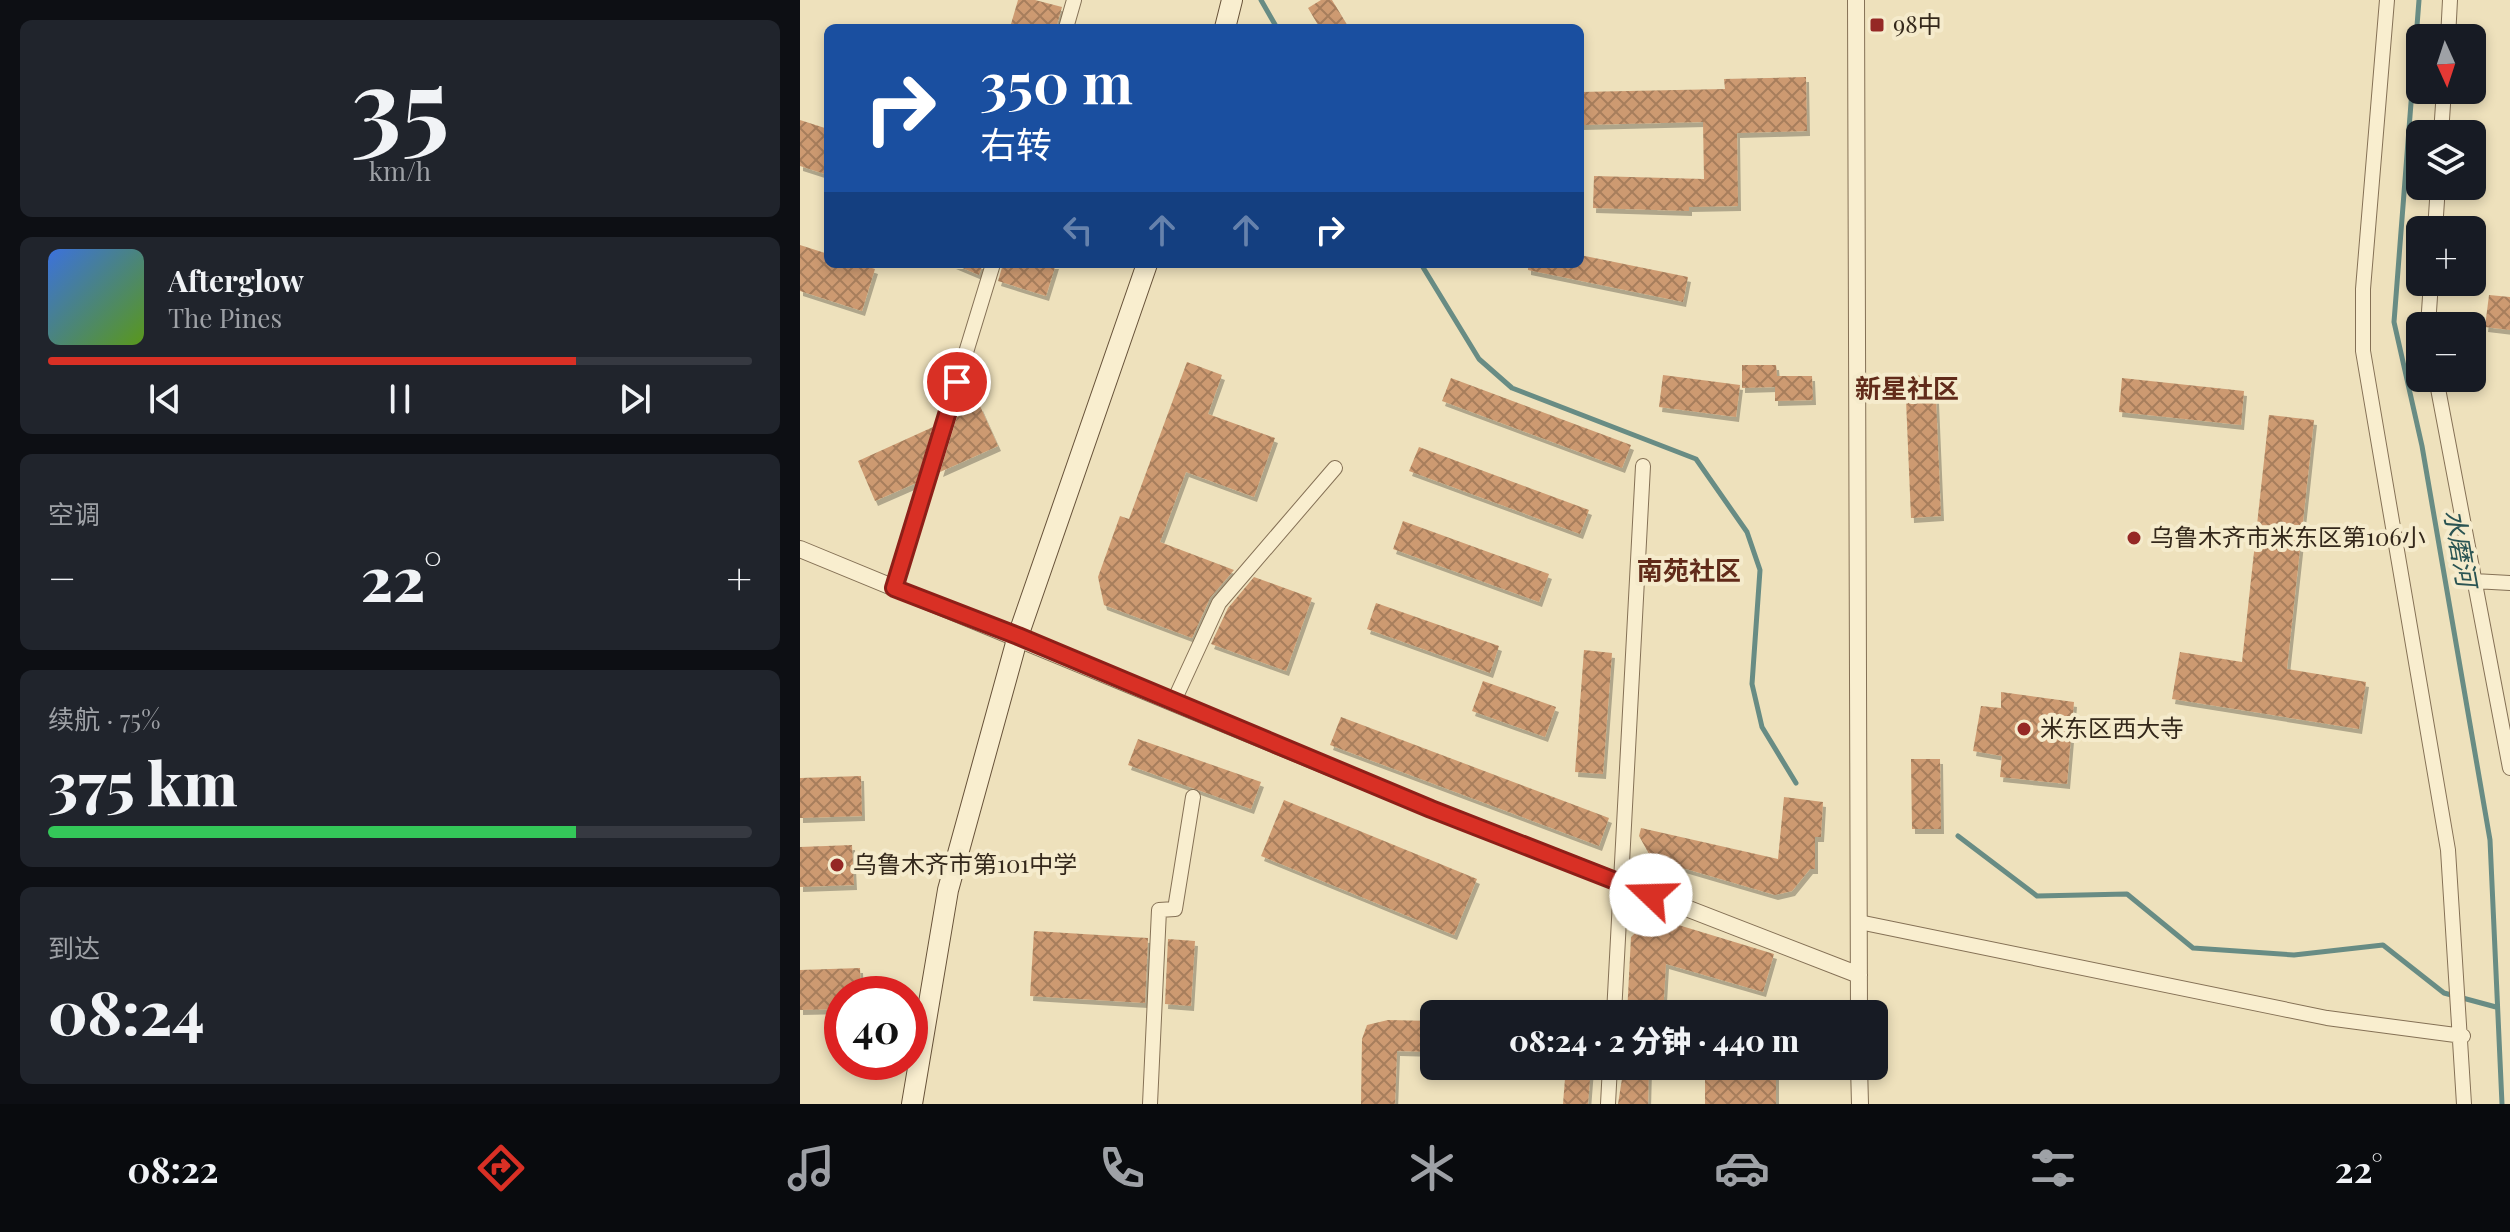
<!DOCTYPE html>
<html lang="zh">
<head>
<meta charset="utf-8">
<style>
  :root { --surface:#171b24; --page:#20242c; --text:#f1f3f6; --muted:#9ea1a6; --line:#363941; --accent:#d93025 }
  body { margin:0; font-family:"Playfair Display","Noto Sans SC",serif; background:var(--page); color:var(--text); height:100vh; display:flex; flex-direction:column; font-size:30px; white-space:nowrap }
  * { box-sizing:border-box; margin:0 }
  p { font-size:26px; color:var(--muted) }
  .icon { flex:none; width:44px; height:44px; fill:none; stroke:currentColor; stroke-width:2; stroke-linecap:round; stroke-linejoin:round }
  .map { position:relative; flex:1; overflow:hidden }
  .drawer { display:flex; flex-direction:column; gap:20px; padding:20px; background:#0d0f14; width:800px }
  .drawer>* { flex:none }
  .banner { position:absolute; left:24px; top:24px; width:760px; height:244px; border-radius:12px; box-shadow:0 4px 12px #0003; background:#1a4fa0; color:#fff; overflow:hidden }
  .needle { width:52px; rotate:177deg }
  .tools { position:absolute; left:1606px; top:24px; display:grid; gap:16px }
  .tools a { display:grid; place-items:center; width:80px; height:80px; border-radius:12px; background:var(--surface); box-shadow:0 4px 12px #0003; font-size:40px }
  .speed { position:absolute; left:24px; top:976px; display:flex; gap:16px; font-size:40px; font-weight:700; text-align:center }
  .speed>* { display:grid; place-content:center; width:104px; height:104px; border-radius:50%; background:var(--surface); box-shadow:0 4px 12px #0003; line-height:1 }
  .speed .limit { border:12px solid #d22; background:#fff; color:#111 }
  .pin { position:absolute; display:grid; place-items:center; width:68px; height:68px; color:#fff; margin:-34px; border:4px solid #fff; border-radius:50%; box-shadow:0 2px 8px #0007 }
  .me { position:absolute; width:88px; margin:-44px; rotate:291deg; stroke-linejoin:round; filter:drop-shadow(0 0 6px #0008) }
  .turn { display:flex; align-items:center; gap:28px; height:168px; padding:0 24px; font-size:36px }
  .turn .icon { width:104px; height:104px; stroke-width:2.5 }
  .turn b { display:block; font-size:56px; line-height:68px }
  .lanes { display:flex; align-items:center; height:76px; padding:0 24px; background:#0003; justify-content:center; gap:40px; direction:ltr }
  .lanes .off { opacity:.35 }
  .big { font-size:60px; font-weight:800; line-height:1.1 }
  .drawer .card { flex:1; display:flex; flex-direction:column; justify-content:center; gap:12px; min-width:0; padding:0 28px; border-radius:12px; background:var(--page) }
  .drawer .dial { align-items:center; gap:0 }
  .dial b { font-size:104px; line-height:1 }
  .song { display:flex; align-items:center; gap:24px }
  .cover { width:96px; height:96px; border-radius:12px; background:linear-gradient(135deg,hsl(220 70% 55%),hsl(90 70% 35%)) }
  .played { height:8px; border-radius:4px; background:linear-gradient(90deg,var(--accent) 75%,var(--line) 75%) }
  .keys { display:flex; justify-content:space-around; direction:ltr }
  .heat { display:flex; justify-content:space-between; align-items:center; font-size:44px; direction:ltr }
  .charge { height:12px; border-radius:6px; background:linear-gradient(90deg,#34c759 75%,var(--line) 0) }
  .trip { position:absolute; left:620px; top:1000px; width:468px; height:80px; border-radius:12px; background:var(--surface); box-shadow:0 4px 12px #0003; font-weight:800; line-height:80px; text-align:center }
  .menu { display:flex; height:128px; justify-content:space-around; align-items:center; background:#090b0e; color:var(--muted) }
  .menu .icon { width:56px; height:56px }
  .menu .selected { color:var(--accent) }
  .menu b { font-size:36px; color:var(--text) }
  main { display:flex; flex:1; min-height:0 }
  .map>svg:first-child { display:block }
</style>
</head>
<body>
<main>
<section class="drawer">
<div class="card dial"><b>35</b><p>km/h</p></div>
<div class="card">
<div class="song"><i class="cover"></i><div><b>Afterglow</b><p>The Pines</p></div></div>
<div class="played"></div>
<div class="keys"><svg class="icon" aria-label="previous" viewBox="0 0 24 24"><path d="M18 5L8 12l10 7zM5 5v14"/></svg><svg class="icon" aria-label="pause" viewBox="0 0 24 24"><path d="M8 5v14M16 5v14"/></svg><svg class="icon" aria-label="next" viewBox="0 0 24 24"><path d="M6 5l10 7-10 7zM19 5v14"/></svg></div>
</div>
<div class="card"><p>空调</p>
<div class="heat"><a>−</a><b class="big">22°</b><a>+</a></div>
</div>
<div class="card"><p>续航 · 75%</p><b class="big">375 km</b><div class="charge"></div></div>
<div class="card"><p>到达</p><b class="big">08:24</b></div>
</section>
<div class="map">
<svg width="1710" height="1104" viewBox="0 0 1710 1104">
  <defs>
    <pattern id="building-cross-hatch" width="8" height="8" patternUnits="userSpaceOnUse" patternTransform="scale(2)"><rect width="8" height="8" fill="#cd9a71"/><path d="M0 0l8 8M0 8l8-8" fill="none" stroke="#a77e5c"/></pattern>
    <filter id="shadow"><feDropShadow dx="3" dy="5" stdDeviation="0" flood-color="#0004"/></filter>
  </defs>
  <rect width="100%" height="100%" fill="#eee1bc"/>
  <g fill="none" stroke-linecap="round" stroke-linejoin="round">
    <path stroke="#688c84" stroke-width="5" d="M461 0 477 28
      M1619 0 1594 322 1622 446 1690 840 1702 1104
      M621 264 679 359 712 388 896 459 947 532 960 570 952 684 962 727 996 783
      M1158 836 1237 896 1327 894 1393 948 1494 955 1583 945 1644 993 1696 1007"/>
  </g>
  <path fill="url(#building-cross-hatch)" filter="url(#shadow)" d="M218 0H235L262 7 256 28H227L211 24Z
    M521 0H532L549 28H520L508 8Z
    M1006 77 1007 131 937 133 938 206 889 207V211L793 208 794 176 904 179 903 122 780 125V92L925 89 924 79Z
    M0 120 28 129V175L0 166Z
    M0 245 28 254V264H60L75 269 62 311 0 291Z
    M780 255 888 277 883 302 728 270V264H780Z
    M153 264H183L179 275Z
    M203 264H256L246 296 198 281Z
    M1689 295 1710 297V330L1685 327Z
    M387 362 422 375 408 414 475 438 454 497 386 472 360 542 434 570 410 598 392 638 304 605 298 577 320 516 329 519Z
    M942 365H976L977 376H1012L1013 400 975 401V387L942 388Z
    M863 375 940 385 936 417 859 407Z
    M1135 375 1141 516 1111 518 1105 376Z
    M651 378 831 445 822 468 642 401Z
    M1322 378 1444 391 1441 425 1319 412Z
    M180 406 198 446 140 472 157 417Z
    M1469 415 1514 420 1487 669 1566 682 1559 729 1372 699 1380 652 1442 662Z
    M133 427 116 483 75 501 58 461Z
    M619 447 789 510 780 534 609 471Z
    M603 521 749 574 739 602 593 549Z
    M454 577 512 598 486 671 411 644 428 608Z
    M576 603 699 646 690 673 567 629Z
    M784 650 812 653 803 774 775 772Z
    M683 681 756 707 745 737 672 711Z
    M1201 692 1274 702 1267 784 1200 777 1202 756 1173 751 1181 706 1201 708Z
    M541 717 809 818 799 846 530 745Z
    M338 739 461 782 451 809 328 765Z
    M1111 759H1140L1141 829H1112Z
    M61 776 62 816 0 818V778Z
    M984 797 1023 802 1021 837H1015V869H1010L992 891 975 895 852 859 839 836 841 828 978 859Z
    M484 800 677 879 654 935 461 856Z
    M52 845 54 885 0 887V847Z
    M852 917 974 954 963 992 866 964 863 1014H827L831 937Z
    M234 931 348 938 345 1003 230 996Z
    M368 939 395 941 391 1006 365 1004Z
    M60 968 61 994H42V1009L0 1010V970Z
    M588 1020 634 1021V1052L597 1051 595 1104H561L562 1039 567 1025Z
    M766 1066H791L788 1104H763Z
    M824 1066H849L848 1104H818Z
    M905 1066H976V1104H905Z"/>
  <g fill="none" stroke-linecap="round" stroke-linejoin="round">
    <g stroke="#857156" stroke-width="16">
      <path id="minor" d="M1587 0 1563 289V351L1648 850 1664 1104
        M266 28 274 0
        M1648 38 1650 0
        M1641 134 1644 90
        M1635 230 1638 186
        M1628 326 1631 282
        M1636 378 1710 768
        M1674 581 1710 583
        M94 588 193 264
        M373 703 419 603 535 468
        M1059 922 1527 1018 1663 1036
        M814 1014 843 466
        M350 1104 359 910 375 909 393 797
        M808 1104 810 1066"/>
    </g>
    <g stroke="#857156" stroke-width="18">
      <path id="tertiary" d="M1056 0 1059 1014
        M0 549 631 809 1059 975
        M1059 1066 1060 1104"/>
    </g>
    <g stroke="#675239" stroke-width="22">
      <path id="secondary" d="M425 28 432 0
        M112 1104 148 890 218 636 347 264"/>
    </g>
    <use href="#minor" stroke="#f9eecf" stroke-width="14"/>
    <use href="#tertiary" stroke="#f9eecf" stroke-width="16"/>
    <use href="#secondary" stroke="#f9eecf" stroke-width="20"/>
  </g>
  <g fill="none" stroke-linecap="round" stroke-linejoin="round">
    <g stroke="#8d1f18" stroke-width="20">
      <path id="route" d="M157 382 94 588 218 636 631 809 851 895"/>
    </g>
    <use href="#route" stroke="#d93025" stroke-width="14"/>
  </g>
  <g fill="#952825" stroke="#f5ebcc" stroke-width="3">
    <rect x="1069" y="17" width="16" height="16" rx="4"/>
    <circle cx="1334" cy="538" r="8"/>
    <circle cx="1224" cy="729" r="8"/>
    <circle cx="37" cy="865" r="8"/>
  </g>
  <g text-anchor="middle" stroke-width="8" stroke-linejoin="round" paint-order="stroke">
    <g font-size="24" fill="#34281b" stroke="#f5ebcc" text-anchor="start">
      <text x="1093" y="33">98中</text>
      <text x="1350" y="546">乌鲁木齐市米东区第106小</text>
      <text x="1240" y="737">米东区西大寺</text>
      <text x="53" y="873">乌鲁木齐市第101中学</text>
    </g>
    <g font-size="26" font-weight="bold" fill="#612b1a" stroke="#f5ebcc">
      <text x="1107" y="398">新星社区</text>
      <text x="889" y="580">南苑社区</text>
    </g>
    <g font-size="26" font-style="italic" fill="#2a5453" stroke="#f5ebcc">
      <text transform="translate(1660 548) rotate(80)" y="9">水磨河</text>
    </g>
  </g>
</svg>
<div class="tools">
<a><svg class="needle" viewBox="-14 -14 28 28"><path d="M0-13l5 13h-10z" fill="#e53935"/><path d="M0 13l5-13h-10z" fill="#9ea1a6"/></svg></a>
<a><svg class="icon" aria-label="layers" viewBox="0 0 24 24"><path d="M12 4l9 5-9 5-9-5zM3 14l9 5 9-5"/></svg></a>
<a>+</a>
<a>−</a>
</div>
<div class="speed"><div class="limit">40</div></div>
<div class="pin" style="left:157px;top:382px;background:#d93025"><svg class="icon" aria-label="arrive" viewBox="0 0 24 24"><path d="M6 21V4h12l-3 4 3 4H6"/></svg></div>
<svg class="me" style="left:851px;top:895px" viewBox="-20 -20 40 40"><circle r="19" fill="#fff"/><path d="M0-13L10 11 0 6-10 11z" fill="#d93025"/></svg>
<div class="trip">08:24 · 2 分钟 · 440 m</div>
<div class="banner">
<div class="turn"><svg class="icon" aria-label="right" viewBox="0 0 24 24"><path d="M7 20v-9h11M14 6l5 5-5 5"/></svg><div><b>350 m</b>右转</div></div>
<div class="lanes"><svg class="icon off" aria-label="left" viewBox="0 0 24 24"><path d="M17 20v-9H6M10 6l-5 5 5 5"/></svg><svg class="icon off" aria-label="ahead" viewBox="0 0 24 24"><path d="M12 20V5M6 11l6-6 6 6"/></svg><svg class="icon off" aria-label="ahead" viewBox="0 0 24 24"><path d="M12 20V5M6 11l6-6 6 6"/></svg><svg class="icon" aria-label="right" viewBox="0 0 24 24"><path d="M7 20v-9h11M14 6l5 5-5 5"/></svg></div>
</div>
</div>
</main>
<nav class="menu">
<b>08:22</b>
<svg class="icon selected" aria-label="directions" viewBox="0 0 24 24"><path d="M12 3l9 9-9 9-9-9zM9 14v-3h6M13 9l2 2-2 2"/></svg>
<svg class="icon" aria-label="music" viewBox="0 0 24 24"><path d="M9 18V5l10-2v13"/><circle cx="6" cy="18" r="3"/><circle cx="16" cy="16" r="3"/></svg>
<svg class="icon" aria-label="phone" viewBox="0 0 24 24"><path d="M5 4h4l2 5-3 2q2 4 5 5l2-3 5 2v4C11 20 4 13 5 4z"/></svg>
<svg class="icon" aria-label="climate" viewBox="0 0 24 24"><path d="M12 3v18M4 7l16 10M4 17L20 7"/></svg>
<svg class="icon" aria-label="car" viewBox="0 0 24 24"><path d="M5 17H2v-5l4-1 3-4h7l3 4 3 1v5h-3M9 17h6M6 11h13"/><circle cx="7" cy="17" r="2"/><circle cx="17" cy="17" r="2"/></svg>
<svg class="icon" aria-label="filters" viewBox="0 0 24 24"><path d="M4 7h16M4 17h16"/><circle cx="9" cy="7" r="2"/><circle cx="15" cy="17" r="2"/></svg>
<b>22°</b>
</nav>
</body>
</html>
